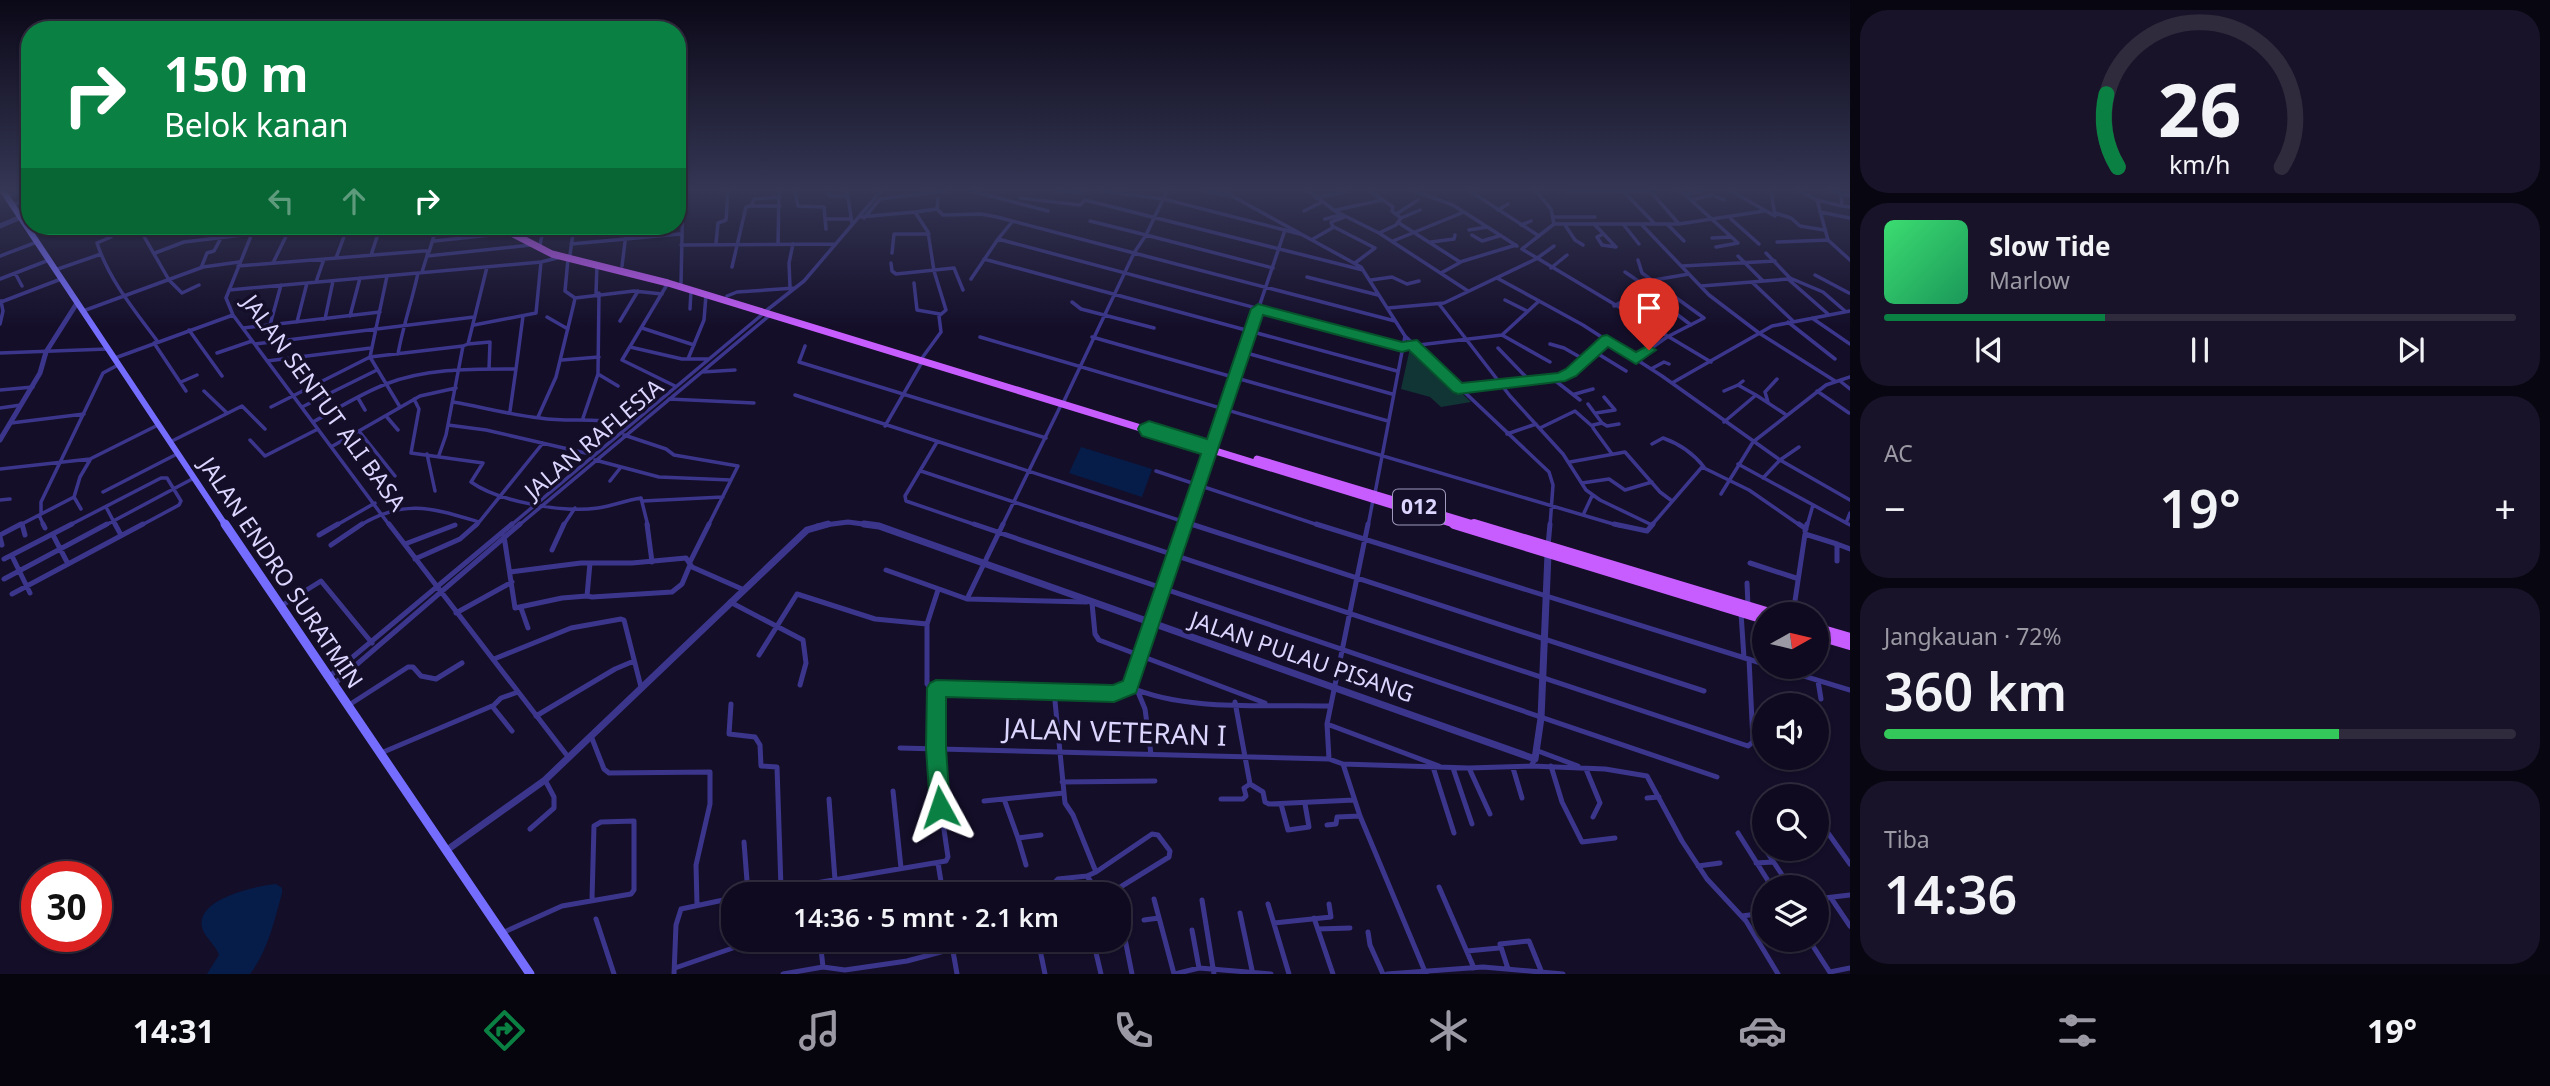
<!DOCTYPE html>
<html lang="id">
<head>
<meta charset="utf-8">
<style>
  :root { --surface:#0f0a1f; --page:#181328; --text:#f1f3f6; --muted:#9b9aa4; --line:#2f2b3d; --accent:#0b8043 }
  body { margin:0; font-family:"Noto Sans",sans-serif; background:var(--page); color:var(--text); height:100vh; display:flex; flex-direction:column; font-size:26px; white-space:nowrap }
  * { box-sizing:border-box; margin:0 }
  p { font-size:23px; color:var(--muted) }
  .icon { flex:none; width:38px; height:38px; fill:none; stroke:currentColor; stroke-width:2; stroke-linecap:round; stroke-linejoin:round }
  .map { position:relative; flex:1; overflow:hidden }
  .panel { display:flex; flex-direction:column; gap:10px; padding:10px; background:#080611; width:700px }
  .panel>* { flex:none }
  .top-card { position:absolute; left:21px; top:21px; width:665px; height:214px; border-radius:28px; box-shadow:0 2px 5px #0004,0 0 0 2px var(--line); background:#0b8043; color:#fff; overflow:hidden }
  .needle { width:46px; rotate:82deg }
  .buttons { position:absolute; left:1752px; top:602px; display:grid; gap:14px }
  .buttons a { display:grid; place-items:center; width:77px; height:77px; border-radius:50%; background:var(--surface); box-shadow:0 2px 5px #0004,0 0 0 2px var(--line); font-size:35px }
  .speed { position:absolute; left:21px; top:861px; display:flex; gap:14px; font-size:35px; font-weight:700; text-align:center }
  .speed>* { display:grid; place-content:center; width:91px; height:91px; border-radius:50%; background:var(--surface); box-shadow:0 2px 5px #0004,0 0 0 2px var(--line); line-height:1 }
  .speed .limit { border:10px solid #d22; background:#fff; color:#111 }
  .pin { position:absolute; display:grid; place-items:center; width:60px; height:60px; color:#fff; margin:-72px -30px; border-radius:50% 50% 50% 0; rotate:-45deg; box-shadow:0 0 7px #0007 }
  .pin .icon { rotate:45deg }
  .me { position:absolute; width:77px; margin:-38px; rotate:355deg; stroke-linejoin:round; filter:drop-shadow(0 0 5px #0008) }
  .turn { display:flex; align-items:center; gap:24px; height:147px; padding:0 28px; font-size:32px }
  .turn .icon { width:91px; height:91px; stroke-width:2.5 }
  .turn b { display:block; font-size:49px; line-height:60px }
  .lanes { display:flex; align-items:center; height:66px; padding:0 28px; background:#0003; justify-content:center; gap:35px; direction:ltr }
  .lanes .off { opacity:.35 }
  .big { font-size:52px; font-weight:600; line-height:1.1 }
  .panel .widget { flex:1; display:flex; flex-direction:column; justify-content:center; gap:10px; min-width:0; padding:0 24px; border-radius:28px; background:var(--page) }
  .panel .dial { align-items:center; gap:0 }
  .dial svg { height:182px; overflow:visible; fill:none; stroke:var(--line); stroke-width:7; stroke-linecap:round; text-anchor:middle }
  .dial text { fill:var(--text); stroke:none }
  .song { display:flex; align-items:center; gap:21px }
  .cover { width:84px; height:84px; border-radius:10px; background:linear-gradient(135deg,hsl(140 70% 55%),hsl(150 70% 35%)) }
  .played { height:7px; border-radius:4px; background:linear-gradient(90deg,var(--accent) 35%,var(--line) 35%) }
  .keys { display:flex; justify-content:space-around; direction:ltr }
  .heat { display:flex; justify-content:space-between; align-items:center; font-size:38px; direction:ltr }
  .charge { height:10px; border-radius:5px; background:linear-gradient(90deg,#34c759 72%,var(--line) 0) }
  .trip { position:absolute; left:721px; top:882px; width:410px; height:70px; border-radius:28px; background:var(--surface); box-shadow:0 2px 5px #0004,0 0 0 2px var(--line); font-weight:600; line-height:70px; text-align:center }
  .tabs { display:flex; height:112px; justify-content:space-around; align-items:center; background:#06040c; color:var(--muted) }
  .tabs .icon { width:49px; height:49px }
  .tabs .current { color:var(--accent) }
  .tabs b { font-size:32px; color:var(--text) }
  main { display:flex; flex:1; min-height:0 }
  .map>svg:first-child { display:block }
</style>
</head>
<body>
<main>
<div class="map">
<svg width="1850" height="974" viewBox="0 0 1850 974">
  <rect width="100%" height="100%" fill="#140e29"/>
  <path fill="#113434" d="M1410 348 1415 349 1471 402 1441 407 1430 397 1401 389Z"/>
  <path fill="#061d4a" d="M1081 447 1152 469 1142 497 1069 473Z
    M276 884 282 888V893C274 922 268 950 250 974H207L219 955C216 945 204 937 202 927 196 898 257 886 276 884Z"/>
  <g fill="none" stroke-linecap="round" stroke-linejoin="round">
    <path stroke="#3b368c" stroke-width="3.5" d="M795 191 798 206 824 207 826 229
      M828 191 830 196H848
      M847 191 852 223
      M972 191 1048 211
      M1059 191 1081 193
      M1102 191 1164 199 1300 234
      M1205 191 1228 196
      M1223 191 1361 267 1405 336 1549 472 1553 485 1550 526
      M1309 191 1335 211 1379 233 1468 291
      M1370 191 1393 207 1392 211 1401 218 1396 225 1379 233
      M1470 191 1539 236
      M1536 191 1551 209 1554 224
      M1570 191H1653
      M1681 191 1738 243 1716 247
      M1731 191 1775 216 1771 191
      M1800 191 1817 200 1842 206 1841 194
      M1832 191 1850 196
      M1417 192 1453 205 1517 246
      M1624 192 1654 223
      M1651 192 1679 224
      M1686 195 1701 191
      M7 196 23 191
      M1020 198 1080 205 1085 200
      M1316 198 1348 191
      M1085 200 1363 270
      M1692 200 1712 195 1724 200
      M1817 200 1828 240 1850 260
      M12 205 30 199
      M751 206H780
      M1842 206 1850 207
      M937 209 938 199
      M1336 210 1382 200
      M1498 210 1508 204
      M1304 211 1322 202
      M915 212 937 209 943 215 981 214 997 217 1134 253 1146 235 1273 268
      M1820 212 1850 218
      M1775 213 1791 218 1800 226 1824 230
      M1396 214 1418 200
      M859 217 915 212 928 232 934 271 946 310 939 316 941 332 922 358
      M1554 217H1595
      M864 218 880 199 945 191
      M1401 218 1420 210
      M825 219H851
      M1325 219 1340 215
      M1731 219 1759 244
      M1090 221 1146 235 1167 191
      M1012 222 998 239 1402 347 1502 335 1539 301
      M1399 223 1460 262 1516 245
      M1594 224 1616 247 1602 245 1597 237 1603 234
      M1623 224 1639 244
      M1521 225 1531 221
      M1565 225 1575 240 1583 245
      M1642 225 1709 295 1759 333 1835 381
      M1668 225 1684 241
      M107 226 111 237 97 243C109 280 135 311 158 342
      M138 226 169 280 182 293 199 285
      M255 226 226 298 233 315 390 526
      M1333 227 1331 222 1344 217
      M1469 230 1487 227
      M345 231 409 230 443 226
      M145 235 169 226
      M1472 235 1482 241 1499 236
      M1712 238 1731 237
      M1313 239 1334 227 1375 248 1355 263
      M434 241 510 233
      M1393 241 1464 212
      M1431 242 1454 239 1455 235
      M1777 242 1828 240
      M716 243 718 223 726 220 728 191
      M571 244 680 234
      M778 244 779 191
      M540 245 544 226
      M681 245 835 244
      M429 252 437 226
      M155 253 184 242 251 234
      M892 253 894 234H929
      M1766 253 1790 278 1823 292 1845 311
      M371 255 379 231
      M570 255 574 226
      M0 256 37 242
      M427 256 531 245
      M1738 256 1762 280
      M336 258 348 226
      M984 259 1397 371
      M273 263 291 226
      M891 263 892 271 896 274 954 268 963 290
      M238 266 423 251H428L427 256
      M622 266 627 226
      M1682 266 1775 261
      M732 267 746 207 752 205 754 199 780 197
      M201 268 207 253 214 251 221 238
      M1551 268 1567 255
      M55 270 101 254
      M422 272 427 256
      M15 273 22 286
      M1441 273 1461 262
      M1815 275 1849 293
      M387 276 370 357 400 407
      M1307 277 1378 295
      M1497 278 1583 325 1662 376 1780 460 1850 500
      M0 279 49 260
      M971 279 998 239
      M1371 280 1392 277 1407 284 1419 281
      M1654 280 1689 274
      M316 282 324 259
      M668 283 622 360 675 386
      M681 283 683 191
      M914 283 917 310 940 314
      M1753 283 1792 320
      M1701 286 1788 279 1828 314
      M790 287 789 263 793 244
      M229 290 541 262 561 257
      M596 294 597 264
      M727 296 737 292 795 288
      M575 298 634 291 662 294
      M1505 300 1527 311
      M1 302 61 279
      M1072 302 1081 309 1154 328
      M1662 303 1691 325
      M1439 304 1510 396 1563 454 1586 490 1600 500 1652 525
      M1614 306 1647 287 1625 272
      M1388 308 1444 303 1536 259 1554 246
      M690 309 691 291
      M767 310 804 281 881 191
      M83 311 203 267 239 262
      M350 316 360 278
      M547 317 568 329
      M1812 318 1850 344
      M325 319 333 281
      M620 321 638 291
      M297 322 307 283
      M1788 322 1835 359
      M0 324 3 311 1 301
      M270 325 281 285
      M474 325 536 313 541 262
      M243 328 380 312
      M642 328 694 345
      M189 330 222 376
      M1502 335 1550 362
      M980 337 1620 526
      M1092 337 1388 421
      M1638 337 1653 347
      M154 343 186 391
      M255 344 474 317
      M468 344 490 342 489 369
      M1550 344 1564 348 1585 360
      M805 346 799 362 1046 438
      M630 347 682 359H708
      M1498 348 1529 380
      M1243 352 1392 394
      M1595 352 1626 371
      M0 353 107 349
      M217 353 252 341
      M398 354C403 326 412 301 418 273
      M115 358 233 315
      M688 359 704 320 706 295
      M1636 359 1667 337 1704 318 1642 273 1638 260
      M562 360 599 357
      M267 361 371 348
      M1711 362 1522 249 1554 224H1679L1764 211
      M1651 369 1664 362 1669 364
      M702 372 735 370
      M598 374 618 386
      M1553 379 1580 400
      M1743 381 1738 385 1756 395
      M1840 381 1850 389
      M181 382 197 375
      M1672 383 1772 326 1850 311
      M1458 389 1560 377 1571 372 1607 340
      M0 390 33 387
      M204 391 227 413
      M1724 391 1738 385
      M1817 391 1849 413
      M1575 394 1593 389
      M795 395 1197 526
      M358 398 365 410
      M414 399 419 409 411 453 483 463 471 482C499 502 564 513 598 508 613 506 626 500 641 498L648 526
      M669 399 754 403
      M1064 401 1134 253 1395 321
      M453 402C482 407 511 415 540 418 571 423 597 416 628 426
      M1768 402 1765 392 1777 379
      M1588 404 1602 423 1593 425V428L1612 454
      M271 407 370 357 463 346
      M302 407 377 370
      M0 408 21 405
      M510 411 516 369
      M1596 413 1615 410 1604 397
      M386 416 398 430
      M538 417 556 377 574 303 575 298 565 291 568 259
      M583 418 598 374 599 293
      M313 422C337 409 360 394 386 384 427 368 472 369 516 369L523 316
      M1724 422 1756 395 1785 414
      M11 423 84 414
      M1602 423 1607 426 1619 424
      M448 425 486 430 594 455
      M885 426 922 362
      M1540 428 1575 411 1592 426
      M359 431 395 476
      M1507 434 1536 424
      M624 435 666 449 674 455 738 466 708 526
      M250 440 265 456 318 429
      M170 442 242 406 265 429
      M937 442 905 496 906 501 979 526
      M1652 444 1663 438C1680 444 1693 453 1704 467
      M1212 446 1285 230
      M331 447 420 396 456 388
      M427 454 435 491
      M439 455 446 435 463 346 468 344 487 267
      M595 460 659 477 731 480
      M1570 462 1625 452 1660 492 1672 501
      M1738 464 1850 525
      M0 469 90 459 158 425
      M921 471 1086 526
      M1156 471 1321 526
      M1763 478 1780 460 1799 447
      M610 481 621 467
      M1582 483 1609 479 1625 490 1652 482
      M103 492 177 454
      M1375 493 1405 336
      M1721 494 1753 442 1826 385 1850 377
      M0 500 10 499
      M643 501 723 497
      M106 507 116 526
      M81 509 74 497 80 477 90 460
      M1584 513 1592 496
      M41 514V502L103 373 118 365
      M39 515 44 526
      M1846 523 1850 513
      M18 526 74 497
      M68 526 161 478H167L181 501 179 505 140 526
      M104 526 194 478
      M335 526 375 503
      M359 526C404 498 432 508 479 522
      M476 526 543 443
      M510 526 764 313
      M518 526 770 315
      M563 526 575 508
      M1002 526 1061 405
      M1185 526 1210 451
      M1368 526 1373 500
      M1651 526 1702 467 1749 490 1801 526
      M1807 526 1813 505"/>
    <path stroke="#3b368c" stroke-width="5" d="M22 524 25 535
      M43 524 45 528
      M115 524 121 535
      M389 524 569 758
      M647 524 652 562
      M974 524 1717 777
      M1081 524 1748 746 1753 742 1749 659
      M1191 524 1704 691
      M1316 524 1764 664
      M1614 524 1647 531 1653 524
      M1799 524 1806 529
      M1805 531 1807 524
      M0 535 21 524
      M53 535 68 564
      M319 535 338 524
      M504 536 515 608 562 598 587 596
      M0 537 2 545
      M405 544 455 525
      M1837 544 1850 549
      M331 545 362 524
      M1548 546 1550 524
      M552 550 564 524
      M12 556 30 593
      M4 559 72 524
      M415 559 460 539 477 524
      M690 562 709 524
      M590 563 587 596 592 597 672 592 682 584 690 565
      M1750 563 1796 578
      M886 570 967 599 1087 602
      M510 572 581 563H632L686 558 692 567 742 589
      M4 579 107 524
      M1747 583 1748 606
      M938 590 927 624V684L930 687 1114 694 1126 691 1133 679 1185 524
      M12 594 143 524
      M967 599 1003 524
      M730 602 803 640 806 663 800 685
      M1092 603 1095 634 1099 640 1265 703
      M281 606 321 581 372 643
      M521 608 528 628
      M456 613 512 582
      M1741 613 1744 658
      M1793 614 1805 534 1837 544V561
      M759 655 797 594 875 619 927 624
      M494 659 571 628 621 619 624 620 641 687
      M1774 667 1850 690
      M330 676 512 524
      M1818 681 1821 699
      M334 684 520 524
      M1130 687C1186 712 1268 704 1330 706
      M1054 691 1065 803 1073 815 1096 872 1087 876 1099 894
      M1138 692 1145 709 1151 754
      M731 704 729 734 755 737 760 745 761 766 777 767 781 888
      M349 705 408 667H413L421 676 436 679 462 663
      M493 706 501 698 518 692
      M536 716 615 669 634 661
      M1327 724 1439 766
      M591 736 604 769 609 773 710 772V804L696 865 697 905
      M900 748 1329 759 1343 764 1469 768 1531 766 1535 759
      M1538 751 1578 766
      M381 753 492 706 512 731
      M1329 759 1327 724 1368 524
      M1343 764 1360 816 1426 974
      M1531 766 1605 769 1647 776 1682 841 1707 879 1746 921 1778 974
      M1551 766 1562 802 1582 842 1615 838
      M1433 767 1454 833
      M1453 768 1472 824
      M1469 768 1490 814
      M1513 768 1522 798
      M1586 769 1600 803 1593 817
      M1062 782 1155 781
      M1250 784 1263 792 1265 802 1269 804 1354 800
      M893 791 901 868
      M1647 798 1659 797
      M829 799 835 880
      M1004 799 1018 838 1041 835
      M1221 799H1243L1246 796 1244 788 1250 784 1235 702
      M984 801 1064 793
      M1281 804 1288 830 1309 827 1305 804
      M1816 816 1850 864
      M1327 825 1336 824 1337 817 1360 816
      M530 829 554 808V797L545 780
      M1738 833 1772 887
      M1757 835 1764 847
      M1018 838 1026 865
      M744 842 748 894
      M1765 849 1790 887
      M938 863 943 894
      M1756 863 1773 862
      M1698 866 1720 863
      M1096 872 1152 834 1158 835 1170 851 1169 857 1109 894
      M814 883 816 894
      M1439 887 1474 968
      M751 894 946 861 948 857 938 789 936 688
      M1061 894 1056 881 1058 879 1087 876
      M1831 898 1850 926
      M1154 899 1174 974
      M1816 899 1850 895
      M1202 900 1214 974
      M1268 904 1289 974
      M1240 913 1252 970
      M1742 916 1764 913
      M1314 918 1333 974
      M596 919 614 974
      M1144 920 1159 918
      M1274 923 1331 917 1329 904
      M1122 924 1132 974
      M1318 929 1350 928
      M1192 930 1199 968
      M1368 932 1370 945 1383 974
      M502 933 562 906 631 894 634 890V821L601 822 594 826 592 899
      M820 940 823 967
      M951 940 957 974
      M1038 940 1045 974
      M1093 940 1101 974
      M1809 940 1831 974
      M1467 951 1499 948
      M675 968 756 940
      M1508 969 1500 944 1529 941 1542 973
      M1830 972 1850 968
      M674 974 676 925 681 909 733 898
      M783 974 823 967 845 970 907 961 952 949
      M1175 974 1199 968 1271 974
      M1387 974 1483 967 1563 974"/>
    <path stroke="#3b368c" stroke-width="5" d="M0 226 21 217
      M0 440 40 373 46 352 77 303
      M817 526 848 522 878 526"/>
    <path stroke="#3b368c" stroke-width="7" d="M864 524 879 526 1535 759 1541 718 1548 554
      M447 850 545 780 807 530 828 524"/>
    <path stroke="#756dff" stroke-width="6" d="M3 191 226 526"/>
    <path stroke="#756dff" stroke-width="9" d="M225 524 530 974"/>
    <path stroke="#c75dff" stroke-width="7" d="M498 226 552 254 668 283 1460 526
      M1257 459 1480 526"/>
    <path stroke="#c75dff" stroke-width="10" d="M1454 524 1764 619
      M1474 524 1773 614
      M1816 628 1850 638
      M1816 635 1850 645"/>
  </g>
  <linearGradient id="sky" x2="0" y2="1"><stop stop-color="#0b0817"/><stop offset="0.58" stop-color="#343654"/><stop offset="1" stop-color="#343654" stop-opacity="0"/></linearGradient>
  <rect width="1850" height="327" fill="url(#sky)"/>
  <path fill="#0b8043" stroke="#07532c" stroke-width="2" d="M1258 304 1402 342 1417 340 1462 383 1558 373 1566 369 1602 336 1607 335 1636 352 1649 345 1656 350 1636 364 1608 347 1576 376 1565 381 1458 394 1453 392 1409 350 1402 352 1263 315 1136 693 1114 702 946 697V748L950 807 948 814 940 817 933 814 930 807 926 748 927 688 930 683 936 680 1113 685 1123 681 1201 454 1142 436 1138 429 1140 425 1149 421 1207 439 1251 309Z"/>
  <g text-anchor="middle" stroke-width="7" stroke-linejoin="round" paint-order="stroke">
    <rect fill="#140e29" stroke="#a09abf" stroke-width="2" x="1393" y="489.5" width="52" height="35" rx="5"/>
    <g font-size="21" font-weight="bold" fill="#dcd6ff">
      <text x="1419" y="514">012</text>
    </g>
    <g font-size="23" fill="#dcd6ff" stroke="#140e29">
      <text transform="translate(324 403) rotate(54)" y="8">JALAN SENTUT ALI BASA</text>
      <text transform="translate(594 439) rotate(-40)" y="8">JALAN RAFLESIA</text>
      <text transform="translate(281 573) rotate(56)" y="8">JALAN ENDRO SURATMIN</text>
      <text transform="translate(1302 657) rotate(19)" y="8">JALAN PULAU PISANG</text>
    </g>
    <g font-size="28" fill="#dcd6ff" stroke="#140e29">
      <text transform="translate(1115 732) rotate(2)" y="10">JALAN VETERAN I</text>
    </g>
  </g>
</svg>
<div class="buttons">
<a><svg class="needle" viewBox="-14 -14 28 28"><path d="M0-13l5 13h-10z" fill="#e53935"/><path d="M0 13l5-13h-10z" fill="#9b9aa4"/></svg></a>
<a><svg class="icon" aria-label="sound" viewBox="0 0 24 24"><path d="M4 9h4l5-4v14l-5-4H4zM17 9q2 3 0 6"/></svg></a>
<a><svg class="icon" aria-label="search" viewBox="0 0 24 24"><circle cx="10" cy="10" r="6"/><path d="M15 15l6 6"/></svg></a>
<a><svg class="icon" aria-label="layers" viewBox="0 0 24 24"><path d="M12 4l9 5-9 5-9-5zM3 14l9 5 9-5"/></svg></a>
</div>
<div class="speed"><div class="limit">30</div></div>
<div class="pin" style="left:1649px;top:350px;background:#d93025"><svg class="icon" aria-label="arrive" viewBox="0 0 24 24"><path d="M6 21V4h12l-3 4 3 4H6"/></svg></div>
<svg class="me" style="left:940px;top:807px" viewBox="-20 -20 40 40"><path d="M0-17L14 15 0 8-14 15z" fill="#0b8043" stroke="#fff" stroke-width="4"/></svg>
<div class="trip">14:36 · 5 mnt · 2.1 km</div>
<div class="top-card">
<div class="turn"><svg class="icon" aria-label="right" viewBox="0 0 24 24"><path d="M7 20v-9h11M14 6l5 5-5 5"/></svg><div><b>150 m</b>Belok kanan</div></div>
<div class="lanes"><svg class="icon off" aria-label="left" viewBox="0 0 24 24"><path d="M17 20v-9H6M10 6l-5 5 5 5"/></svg><svg class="icon off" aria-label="ahead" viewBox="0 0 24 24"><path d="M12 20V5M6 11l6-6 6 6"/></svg><svg class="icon" aria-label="right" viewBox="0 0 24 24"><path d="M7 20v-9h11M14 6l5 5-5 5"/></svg></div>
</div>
</div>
<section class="panel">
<div class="widget dial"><svg viewBox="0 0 100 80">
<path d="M14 69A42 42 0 1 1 86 69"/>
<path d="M14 69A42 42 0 0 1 9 37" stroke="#0b8043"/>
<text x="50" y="56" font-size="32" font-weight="700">26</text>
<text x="50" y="72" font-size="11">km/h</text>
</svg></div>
<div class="widget">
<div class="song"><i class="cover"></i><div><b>Slow Tide</b><p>Marlow</p></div></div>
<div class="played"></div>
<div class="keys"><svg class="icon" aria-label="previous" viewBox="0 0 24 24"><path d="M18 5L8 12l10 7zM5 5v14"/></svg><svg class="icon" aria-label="pause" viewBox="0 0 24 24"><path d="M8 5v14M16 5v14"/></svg><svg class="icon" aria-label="next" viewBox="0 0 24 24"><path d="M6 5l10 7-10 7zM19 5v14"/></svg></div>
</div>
<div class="widget"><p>AC</p>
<div class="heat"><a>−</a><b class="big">19°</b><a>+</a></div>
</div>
<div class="widget"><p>Jangkauan · 72%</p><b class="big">360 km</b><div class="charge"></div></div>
<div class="widget"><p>Tiba</p><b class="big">14:36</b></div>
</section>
</main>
<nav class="tabs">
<b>14:31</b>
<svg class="icon current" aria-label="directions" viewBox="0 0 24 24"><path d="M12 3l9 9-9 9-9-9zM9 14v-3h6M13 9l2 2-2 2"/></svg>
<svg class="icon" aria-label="music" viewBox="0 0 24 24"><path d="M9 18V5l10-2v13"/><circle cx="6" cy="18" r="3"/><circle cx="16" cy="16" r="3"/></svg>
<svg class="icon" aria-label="phone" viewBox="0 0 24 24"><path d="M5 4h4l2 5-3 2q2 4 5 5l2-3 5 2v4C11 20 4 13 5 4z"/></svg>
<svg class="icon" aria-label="climate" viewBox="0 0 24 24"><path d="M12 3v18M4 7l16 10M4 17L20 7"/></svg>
<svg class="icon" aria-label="car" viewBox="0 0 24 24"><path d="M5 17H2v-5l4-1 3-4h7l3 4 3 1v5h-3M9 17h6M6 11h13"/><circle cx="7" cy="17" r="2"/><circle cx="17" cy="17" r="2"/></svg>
<svg class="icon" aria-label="filters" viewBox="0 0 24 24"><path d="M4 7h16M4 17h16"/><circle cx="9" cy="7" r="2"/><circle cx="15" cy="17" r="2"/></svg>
<b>19°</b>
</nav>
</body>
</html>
